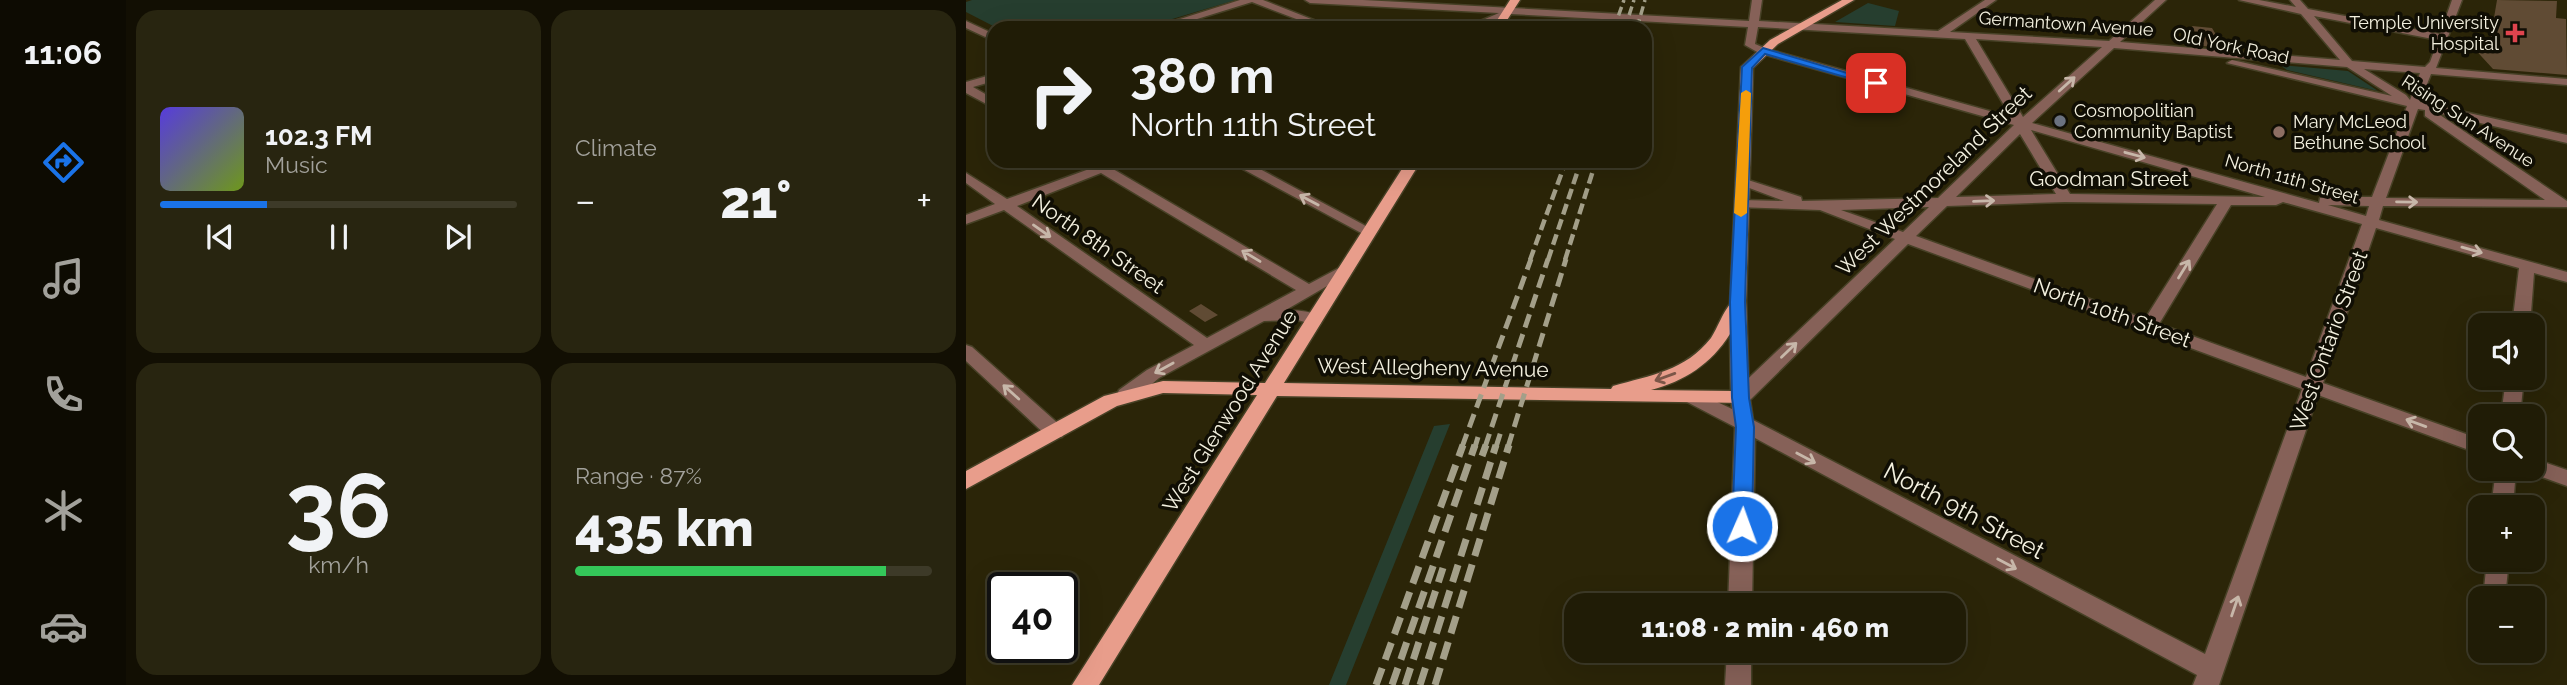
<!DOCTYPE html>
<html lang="en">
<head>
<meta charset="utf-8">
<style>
  :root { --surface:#201c06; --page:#282510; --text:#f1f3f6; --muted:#a2a19b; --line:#3d3a28; --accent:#1a73e8 }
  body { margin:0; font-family:Raleway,sans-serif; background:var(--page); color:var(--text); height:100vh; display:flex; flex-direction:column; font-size:26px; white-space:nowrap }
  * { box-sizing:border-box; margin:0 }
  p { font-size:23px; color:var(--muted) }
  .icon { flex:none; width:38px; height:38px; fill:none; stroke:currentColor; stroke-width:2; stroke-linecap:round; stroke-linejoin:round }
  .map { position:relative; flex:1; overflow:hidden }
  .panel { display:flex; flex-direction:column; gap:10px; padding:10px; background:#120f03; width:840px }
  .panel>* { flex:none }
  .hud { position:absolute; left:21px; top:21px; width:665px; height:147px; border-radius:21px; box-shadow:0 7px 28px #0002,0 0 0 2px var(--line); background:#201c06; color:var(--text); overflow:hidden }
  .controls { position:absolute; left:1502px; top:313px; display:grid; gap:14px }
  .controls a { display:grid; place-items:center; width:77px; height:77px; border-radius:14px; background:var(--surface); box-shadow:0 7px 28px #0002,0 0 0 2px var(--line); font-size:35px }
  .speed { position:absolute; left:21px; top:572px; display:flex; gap:14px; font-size:35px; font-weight:700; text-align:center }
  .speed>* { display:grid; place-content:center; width:91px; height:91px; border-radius:50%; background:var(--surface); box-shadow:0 7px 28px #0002,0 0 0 2px var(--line); line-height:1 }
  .speed .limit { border:4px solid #111; border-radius:10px; background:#fff; color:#111 }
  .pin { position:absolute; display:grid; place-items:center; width:60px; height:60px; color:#fff; margin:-30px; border-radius:14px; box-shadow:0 4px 10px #0006 }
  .me { position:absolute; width:77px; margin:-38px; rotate:2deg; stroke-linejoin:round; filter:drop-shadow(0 0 5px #0008) }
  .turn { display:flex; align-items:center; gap:24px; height:147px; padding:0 28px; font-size:32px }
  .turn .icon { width:91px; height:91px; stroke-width:2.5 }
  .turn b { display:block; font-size:49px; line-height:60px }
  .big { font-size:52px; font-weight:800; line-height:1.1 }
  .panel .tile { flex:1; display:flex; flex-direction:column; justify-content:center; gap:10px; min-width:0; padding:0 24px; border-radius:21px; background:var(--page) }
  .panel .dial { align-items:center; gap:0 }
  .dial b { font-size:91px; line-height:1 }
  .song { display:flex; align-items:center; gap:21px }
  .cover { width:84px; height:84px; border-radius:10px; background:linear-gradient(135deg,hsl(250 70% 55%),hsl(80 70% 35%)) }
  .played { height:7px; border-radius:4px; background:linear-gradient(90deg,var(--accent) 30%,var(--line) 30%) }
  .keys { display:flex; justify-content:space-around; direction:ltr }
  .heat { display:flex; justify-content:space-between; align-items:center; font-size:38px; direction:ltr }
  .charge { height:10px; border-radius:5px; background:linear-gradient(90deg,#34c759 87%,var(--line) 0) }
  .panel .tiles { flex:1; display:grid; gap:10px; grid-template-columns:repeat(2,1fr) }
  .trip { position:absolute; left:598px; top:593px; width:402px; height:70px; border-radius:21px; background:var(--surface); box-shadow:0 7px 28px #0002,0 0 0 2px var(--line); font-weight:800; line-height:70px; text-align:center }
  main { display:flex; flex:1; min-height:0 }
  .tab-bar { display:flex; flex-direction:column; width:126px; justify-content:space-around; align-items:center; background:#0d0b02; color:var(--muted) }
  .tab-bar .icon { width:49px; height:49px }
  .tab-bar .on { color:var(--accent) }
  .tab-bar b { font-size:32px; color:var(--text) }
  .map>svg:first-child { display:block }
</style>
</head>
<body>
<main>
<nav class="tab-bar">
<b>11:06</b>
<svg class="icon on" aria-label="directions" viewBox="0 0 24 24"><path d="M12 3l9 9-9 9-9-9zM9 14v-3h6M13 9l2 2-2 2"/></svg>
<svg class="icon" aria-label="music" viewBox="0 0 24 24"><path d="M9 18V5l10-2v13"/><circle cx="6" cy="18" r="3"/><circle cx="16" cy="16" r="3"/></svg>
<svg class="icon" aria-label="phone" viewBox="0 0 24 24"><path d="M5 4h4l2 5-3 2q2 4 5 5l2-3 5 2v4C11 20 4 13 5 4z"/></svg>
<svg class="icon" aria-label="climate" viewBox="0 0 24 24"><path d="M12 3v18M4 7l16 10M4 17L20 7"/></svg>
<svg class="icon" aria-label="car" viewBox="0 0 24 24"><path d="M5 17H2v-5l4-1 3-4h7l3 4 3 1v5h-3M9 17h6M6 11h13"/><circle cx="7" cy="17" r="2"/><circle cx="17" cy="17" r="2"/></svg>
</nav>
<section class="panel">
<div class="tiles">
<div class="tile">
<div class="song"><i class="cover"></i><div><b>102.3 FM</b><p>Music</p></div></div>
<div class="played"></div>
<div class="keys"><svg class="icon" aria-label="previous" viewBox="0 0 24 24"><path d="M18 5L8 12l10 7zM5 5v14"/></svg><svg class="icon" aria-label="pause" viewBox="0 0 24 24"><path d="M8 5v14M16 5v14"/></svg><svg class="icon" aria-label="next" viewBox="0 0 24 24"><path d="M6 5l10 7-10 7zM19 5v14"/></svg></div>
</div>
<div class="tile"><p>Climate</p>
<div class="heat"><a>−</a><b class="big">21°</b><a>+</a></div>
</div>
<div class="tile dial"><b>36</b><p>km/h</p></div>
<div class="tile"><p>Range · 87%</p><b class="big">435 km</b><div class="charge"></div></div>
</div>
</section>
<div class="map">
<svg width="1601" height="685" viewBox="0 0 1601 685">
  <rect width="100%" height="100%" fill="#2b2508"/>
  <path fill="#263e2f" d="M6 0H270L176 28H31L0 12V2Z
    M902 3 933 11 929 26 869 22Z
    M1314 65 1382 71 1412 91 1321 70Z
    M484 424 380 685H363L468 426Z"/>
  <path fill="#604b34" d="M1531 0 1591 1 1590 18 1600 19 1601 75 1527 69 1505 45 1523 47Z
    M1226 26 1246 28 1258 48 1236 46Z
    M235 304 252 315 239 322 223 311Z"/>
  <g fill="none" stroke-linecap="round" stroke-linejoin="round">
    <g stroke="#474126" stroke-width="3">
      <path id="minor" d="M274 0H297L368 28H354L286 2 202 28H186Z
        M339 0H397L783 21 786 0H796L793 21 972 31 1019 0H1030L984 32 1143 41 1189 0H1200L1154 42 1374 60 1335 14 1273 0H1293L1330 7 1324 0H1334L1342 9 1474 34 1486 0H1496L1470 68 1601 79V85L1465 74 1454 102 1601 135V143L1471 113 1601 201V207L1417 206 1413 220 1601 272V282L1568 273 1564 326H1546L1553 268 1410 228 1357 383 1514 439V454L1352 395 1253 685H1227L1231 675 789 438 786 606H762L769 427 721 402 719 397 721 392 728 391 766 409 765 398 767 393 929 239 854 210 770 207V201L775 200 818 201 770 183 777 179 782 180 835 197 836 201 972 198 1048 125 793 53 779 45 782 27 545 14 512 28H498L533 13 344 3ZM1348 16 1472 40 1464 62 1459 67 1386 61ZM792 27 999 39 1045 117 801 49 789 44ZM1010 39 1136 47 1057 117ZM1148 48 1381 67 1426 96 1266 60 1261 63 1441 106 1406 197H1359L1354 198 1353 203 1066 123ZM1398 69 1454 73 1444 100 1440 95ZM1452 109 1459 110V116L1579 200 1420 198ZM1065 130 1299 197 1104 194ZM1054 134 1090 194 990 197ZM1099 202 1251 204 1179 319 950 236 981 206ZM1317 202 1396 224 1340 377 1193 324 1265 205H1310ZM1362 205 1403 206 1400 216ZM963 207 937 232 875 210ZM942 244 1336 389 1239 654 787 420 784 400Z
        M0 21 28 34V41L0 28Z
        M28 74V81L7 87 28 99V108L0 93V82Z
        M117 161H162L147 169 343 284 373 268H385L387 271 318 311C331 310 347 310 356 320L354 324 348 325 332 320 298 321 193 378 167 400H153L151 395 153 390 181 370 228 345 38 210 0 224V215L29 204 0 183V173L41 199 126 168ZM135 173 330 290 241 338 51 206Z
        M262 161H279L411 232 404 236 399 235Z
        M0 345 6 347 96 427 99 432 96 437H82L0 361Z
        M1540 378H1558L1554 416H1535Z
        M1566 458 1601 470V486L1559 471 1557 469H1566Z
        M1530 469H1550L1547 508H1525Z
        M1521 560H1543L1539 598H1517Z
        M761 651H785V685H759Z"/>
    </g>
    <g stroke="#474126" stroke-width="3">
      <path id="major" d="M544 0H554L536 28H526Z
        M876 0H888L812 44 787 68 780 301 783 398 781 403 311 396 133 685H106L291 395 197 393 151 406 0 489V471L138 396 197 381 299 383 441 161H455L318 383 645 389 647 386C685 375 719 371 745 338 752 327 756 314 764 304L775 67 804 40ZM764 334 765 391 685 390C719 381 745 364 764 334Z"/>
    </g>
    <use href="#minor" fill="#866158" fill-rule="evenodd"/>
    <use href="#major" fill="#e89d8b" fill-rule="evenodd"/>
    <path stroke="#a39f89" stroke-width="3.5" stroke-dasharray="9 4.5" stroke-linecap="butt" d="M648 28 658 0
      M659 28 668 0
      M671 28 679 0"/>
    <path stroke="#a39f89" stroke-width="4.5" stroke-dasharray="11 5" stroke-linecap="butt" d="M564 260 600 161
      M582 260 615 161
      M599 260 630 161"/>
    <path stroke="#a39f89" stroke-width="5" stroke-dasharray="14 7" stroke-linecap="butt" d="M496 447 565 259
      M509 447 512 437
      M519 447 582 259
      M530 447 536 428
      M542 447 600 259"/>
    <path stroke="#a39f89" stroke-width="7" stroke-dasharray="18 9" stroke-linecap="butt" d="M516 456 520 445
      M410 685 497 445
      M426 685 509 445
      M439 685 477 568
      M454 685 530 445
      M469 685 543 445"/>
  </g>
  <defs><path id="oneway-shaft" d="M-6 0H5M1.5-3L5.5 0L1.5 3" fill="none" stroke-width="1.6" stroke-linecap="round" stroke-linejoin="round" transform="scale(1.75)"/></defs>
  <g stroke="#c7b7a9">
    <use href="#oneway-shaft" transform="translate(1101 84) rotate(-42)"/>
    <use href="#oneway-shaft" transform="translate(1169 155) rotate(15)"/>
    <use href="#oneway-shaft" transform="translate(343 200) rotate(-152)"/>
    <use href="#oneway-shaft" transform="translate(1018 201) rotate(-2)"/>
    <use href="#oneway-shaft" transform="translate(1441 202) rotate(1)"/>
    <use href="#oneway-shaft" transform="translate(76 231) rotate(35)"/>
    <use href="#oneway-shaft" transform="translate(1506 250) rotate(16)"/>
    <use href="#oneway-shaft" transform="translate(285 256) rotate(-149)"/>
    <use href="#oneway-shaft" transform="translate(1218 269) rotate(-58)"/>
    <use href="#oneway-shaft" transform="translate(823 350) rotate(-44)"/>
    <use href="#oneway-shaft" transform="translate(198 368) rotate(151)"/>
    <use href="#oneway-shaft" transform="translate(45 392) rotate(-138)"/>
    <use href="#oneway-shaft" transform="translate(1450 423) rotate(-160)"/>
    <use href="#oneway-shaft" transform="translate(840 458) rotate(28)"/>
    <use href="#oneway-shaft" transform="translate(1041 564) rotate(28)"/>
    <use href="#oneway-shaft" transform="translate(1269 606) rotate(-71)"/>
  </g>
  <use stroke="#7c5648" href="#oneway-shaft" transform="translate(699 377) rotate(160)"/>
  <path fill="#1a73e8" stroke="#114b97" stroke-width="2" d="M797 48 915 83 910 86 799 54 786 68 779 302 783 398 788 427 786 526 783 531H769L766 526 770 427 766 398 764 302 776 67Z"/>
  <path fill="#f59e0b" d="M780 90 785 93 781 213 775 217 768 213 775 93Z"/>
  <path fill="#e0444e" stroke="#100e04" stroke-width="2.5" d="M1545.5 22.5h7v7h7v7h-7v7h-7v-7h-7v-7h7z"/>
  <circle fill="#6b7280" stroke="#100e04" stroke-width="2.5" cx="1094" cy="121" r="7"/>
  <circle fill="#8d6e63" stroke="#100e04" stroke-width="2.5" cx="1313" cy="132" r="7"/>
  <g text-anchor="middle" stroke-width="7" stroke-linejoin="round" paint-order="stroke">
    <g font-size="18" fill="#f3f0df" stroke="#100e04" text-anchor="start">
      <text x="1533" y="29" text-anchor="end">Temple University<tspan x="1533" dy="21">Hospital</tspan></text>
      <text x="1108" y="117">Cosmopolitian<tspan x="1108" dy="21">Community Baptist</tspan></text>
      <text x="1327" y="128">Mary McLeod<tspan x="1327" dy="21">Bethune School</tspan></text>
    </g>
    <g font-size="18" fill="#f3f0df" stroke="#100e04">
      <text transform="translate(1100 24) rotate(4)" y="6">Germantown Avenue</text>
      <text transform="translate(1265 46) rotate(12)" y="6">Old York Road</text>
      <text transform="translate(1502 121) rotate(33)" y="6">Rising Sun Avenue</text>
      <text transform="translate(1326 179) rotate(16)" y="6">North 11th Street</text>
    </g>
    <g font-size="21" fill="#f3f0df" stroke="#100e04">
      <text x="1143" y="186">Goodman Street</text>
      <text transform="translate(968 181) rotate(-44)" y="7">West Westmoreland Street</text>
      <text transform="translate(132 244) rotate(35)" y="7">North 8th Street</text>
      <text transform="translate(1146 313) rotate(20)" y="7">North 10th Street</text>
      <text transform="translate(1363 341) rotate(-70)" y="7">West Ontario Street</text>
      <text transform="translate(467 368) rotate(1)" y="7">West Allegheny Avenue</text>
      <text transform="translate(264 411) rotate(-58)" y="7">West Glenwood Avenue</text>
    </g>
    <g font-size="24" fill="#f3f0df" stroke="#100e04">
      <text transform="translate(998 511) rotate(28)" y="8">North 9th Street</text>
    </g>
  </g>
</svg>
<div class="controls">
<a><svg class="icon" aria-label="sound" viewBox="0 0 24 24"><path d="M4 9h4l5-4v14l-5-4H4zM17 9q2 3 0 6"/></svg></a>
<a><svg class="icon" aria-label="search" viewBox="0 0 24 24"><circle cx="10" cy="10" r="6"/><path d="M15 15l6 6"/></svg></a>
<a>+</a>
<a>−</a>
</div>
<div class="speed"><div class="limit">40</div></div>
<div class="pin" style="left:910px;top:83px;background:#d93025"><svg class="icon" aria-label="arrive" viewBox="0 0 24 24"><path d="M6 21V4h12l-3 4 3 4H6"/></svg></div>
<svg class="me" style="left:776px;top:526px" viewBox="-20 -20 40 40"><circle r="17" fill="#1a73e8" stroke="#fff" stroke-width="3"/><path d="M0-11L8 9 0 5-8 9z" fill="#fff"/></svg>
<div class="trip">11:08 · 2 min · 460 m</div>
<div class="hud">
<div class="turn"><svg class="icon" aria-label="right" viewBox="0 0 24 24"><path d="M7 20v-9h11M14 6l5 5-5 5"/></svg><div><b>380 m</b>North 11th Street</div></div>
</div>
</div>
</main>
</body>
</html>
